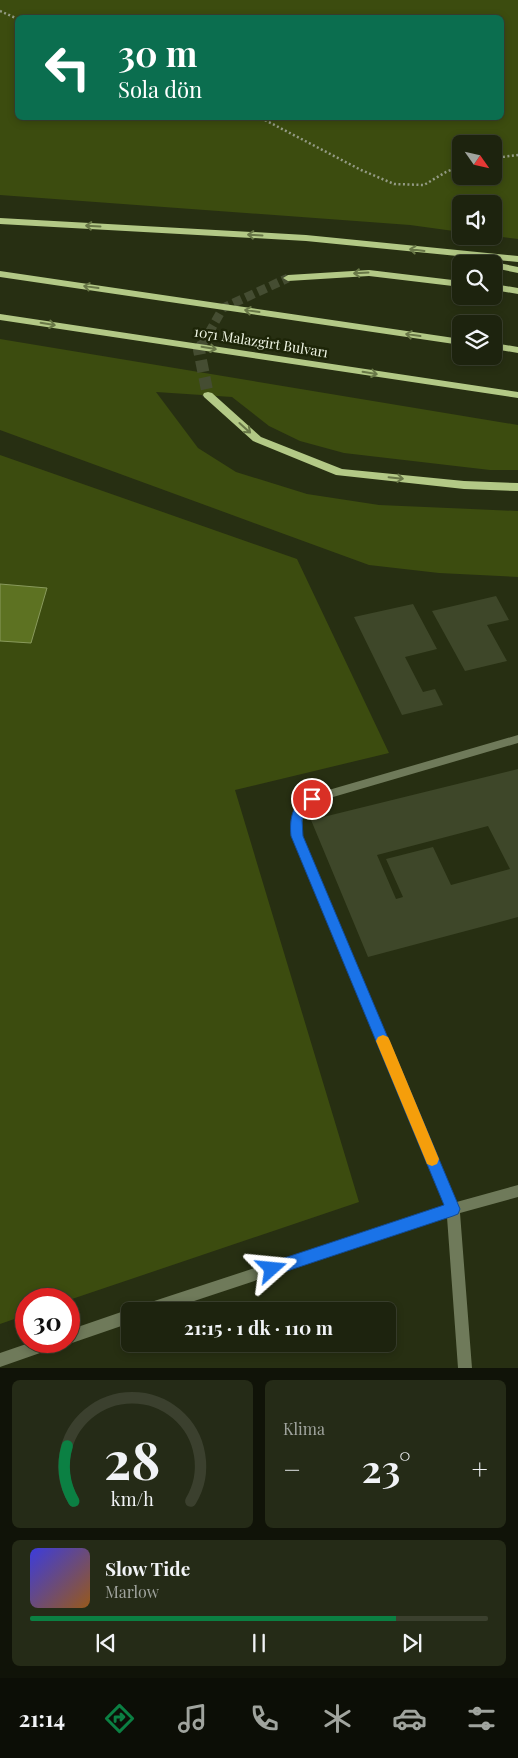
<!DOCTYPE html>
<html lang="tr">
<head>
<meta charset="utf-8">
<style>
  :root { --surface:#1d230e; --page:#252b17; --text:#f1f3f6; --muted:#a0a49e; --line:#3b402e; --accent:#0b8043 }
  body { margin:0; font-family:"Playfair Display",serif; background:var(--page); color:var(--text); height:100vh; display:flex; flex-direction:column; font-size:19px; white-space:nowrap }
  * { box-sizing:border-box; margin:0 }
  p { font-size:16px; color:var(--muted) }
  .icon { flex:none; width:28px; height:28px; fill:none; stroke:currentColor; stroke-width:2; stroke-linecap:round; stroke-linejoin:round }
  .map { position:relative; height:1368px; overflow:hidden }
  .drawer { display:flex; flex-direction:column; gap:12px; padding:12px; background:#101308; flex:1 }
  .drawer>* { flex:none }
  .top-card { position:absolute; left:15px; top:15px; width:489px; height:105px; border-radius:8px; box-shadow:0 2px 8px #0003,0 0 0 1px var(--line); background:#0b6e4f; color:#fff; overflow:hidden }
  .needle { width:32px; rotate:124deg }
  .fabs { position:absolute; left:452px; top:135px; display:grid; gap:10px }
  .fabs a { display:grid; place-items:center; width:50px; height:50px; border-radius:8px; background:var(--surface); box-shadow:0 2px 8px #0003,0 0 0 1px var(--line); font-size:25px }
  .speed { position:absolute; left:15px; top:1288px; display:flex; gap:10px; font-size:25px; font-weight:700; text-align:center }
  .speed>* { display:grid; place-content:center; width:65px; height:65px; border-radius:50%; background:var(--surface); box-shadow:0 2px 8px #0003,0 0 0 1px var(--line); line-height:1 }
  .speed .limit { border:8px solid #d22; background:#fff; color:#111 }
  .pin { position:absolute; display:grid; place-items:center; width:42px; height:42px; color:#fff; margin:-21px; border:2px solid #fff; border-radius:50%; box-shadow:0 1px 5px #0007 }
  .me { position:absolute; width:55px; margin:-28px; rotate:72deg; stroke-linejoin:round; filter:drop-shadow(0 0 4px #0008) }
  .turn { display:flex; align-items:center; gap:18px; height:105px; padding:0 20px; font-size:22px }
  .turn .icon { width:65px; height:65px; stroke-width:2.5 }
  .turn b { display:block; font-size:35px; line-height:42px }
  .big { font-size:38px; font-weight:700; line-height:1.1 }
  .drawer .widget { flex:1; display:flex; flex-direction:column; justify-content:center; gap:8px; min-width:0; padding:0 18px; border-radius:8px; background:var(--page) }
  .drawer .dial { align-items:center; gap:0 }
  .dial svg { height:130px; overflow:visible; fill:none; stroke:var(--line); stroke-width:7; stroke-linecap:round; text-anchor:middle }
  .dial text { fill:var(--text); stroke:none }
  .song { display:flex; align-items:center; gap:15px }
  .cover { width:60px; height:60px; border-radius:8px; background:linear-gradient(135deg,hsl(240 70% 55%),hsl(30 70% 35%)) }
  .played { height:5px; border-radius:2px; background:linear-gradient(90deg,var(--accent) 80%,var(--line) 80%) }
  .keys { display:flex; justify-content:space-around; direction:ltr }
  .heat { display:flex; justify-content:space-between; align-items:center; font-size:28px; direction:ltr }
  .drawer .tiles { flex:1; display:grid; gap:12px; grid-template-columns:1fr 1fr }
  .widget:last-child { grid-column:span 2 }
  .trip { position:absolute; left:121px; top:1302px; width:275px; height:50px; border-radius:8px; background:var(--surface); box-shadow:0 2px 8px #0003,0 0 0 1px var(--line); font-weight:700; line-height:50px; text-align:center }
  .tab-bar { display:flex; height:80px; justify-content:space-around; align-items:center; background:#0c0e06; color:var(--muted) }
  .tab-bar .icon { width:35px; height:35px }
  .tab-bar .selected { color:var(--accent) }
  .tab-bar b { font-size:22px; color:var(--text) }
  .map>svg:first-child { display:block }
</style>
</head>
<body>
<div class="map">
<svg width="518" height="1368" viewBox="0 0 518 1368">
  <rect width="100%" height="100%" fill="#272f12"/>
  <path fill="#3c4c0f" fill-rule="evenodd" d="M0 0H518V239L494 236V204H461V232L410 225 0 195ZM18 18H501V118H18ZM461 144H494V176H461Z
    M0 339 518 425V470H490L344 453 300 441 269 426 232 397 156 392 198 448 236 472 307 494 379 505 518 511V577L439 573 369 565 0 430Z
    M0 455 297 559 389 753 235 790 359 1202 69 1300V1299H26V1315L0 1324Z"/>
  <path fill="#5d7222" stroke="#899a5c" d="M0 584 47 588 31 643 0 641Z"/>
  <path fill="#3e4729" fill-rule="evenodd" d="M496 596 509 620 487 625 507 661 465 671 432 611Z
    M413 604 437 649 405 657 423 692 435 689 443 705 402 715 354 617Z
    M518 769V917L368 957 311 820ZM488 826 510 869 451 885 433 847 386 859 403 897 396 899 377 855Z"/>
  <g fill="none" stroke-linecap="round" stroke-linejoin="round">
    <path stroke="#454d32" stroke-width="9" stroke-dasharray="9 4.5" stroke-linecap="butt" d="M202 345 223 308 288 278"/>
    <path stroke="#454d32" stroke-width="12" stroke-dasharray="12 5.5" stroke-linecap="butt" d="M203 344 199 350 208 395"/>
    <path stroke="#949b85" stroke-width="2.5" stroke-dasharray="2 2.5" stroke-linecap="butt" d="M0 11 18 19
      M261 118 361 170 394 184 424 185 446 172 461 166
      M494 158 518 155"/>
    <path fill="#6f7a5a" fill-rule="evenodd" d="M518 735V743L316 802C304 812 300 821 302 836L459 1209 458 1213 453 1215 448 1213 447 1209 292 836C289 819 295 807 308 796Z"/>
    <path fill="#6f7a5a" fill-rule="evenodd" d="M518 1185V1197L460 1213 472 1368H458L447 1217 164 1311H138L140 1306 145 1304 453 1203Z
      M130 1309 134 1311H130V1323L69 1344 64 1342 69 1341V1330Z
      M35 1341H62L60 1346 0 1367V1353Z"/>
    <path fill="#b3c986" fill-rule="evenodd" d="M0 218 306 235 518 256V262L306 241 0 224Z
      M494 262 518 267V273L494 268V264H490Z
      M369 270 461 281V287L369 276 288 281 283 278 288 275Z
      M0 271 461 339V345L0 277Z
      M494 284 518 288V294L494 290Z
      M0 314 518 392V398L0 320Z
      M494 343 518 347V353L494 349Z
      M208 392 212 393 261 437 342 469 464 481 518 483V491L464 489 336 475 253 441 204 397 203 395 204 393Z"/>
  </g>
  <defs><path id="oneway-shaft" d="M-6 0H5M1.5-3L5.5 0L1.5 3" fill="none" stroke-width="1.6" stroke-linecap="round" stroke-linejoin="round" transform="scale(1.25)"/></defs>
  <g stroke="#687747">
    <use href="#oneway-shaft" transform="translate(93 226) rotate(-177)"/>
    <use href="#oneway-shaft" transform="translate(255 235) rotate(-177)"/>
    <use href="#oneway-shaft" transform="translate(417 250) rotate(-173)"/>
    <use href="#oneway-shaft" transform="translate(361 273) rotate(177)"/>
    <use href="#oneway-shaft" transform="translate(91 287) rotate(-172)"/>
    <use href="#oneway-shaft" transform="translate(252 311) rotate(-172)"/>
    <use href="#oneway-shaft" transform="translate(48 324) rotate(9)"/>
    <use href="#oneway-shaft" transform="translate(413 335) rotate(-172)"/>
    <use href="#oneway-shaft" transform="translate(209 348) rotate(9)"/>
    <use href="#oneway-shaft" transform="translate(370 373) rotate(9)"/>
    <use href="#oneway-shaft" transform="translate(245 428) rotate(42)"/>
    <use href="#oneway-shaft" transform="translate(396 478) rotate(6)"/>
  </g>
  <path fill="#1a73e8" stroke="#114b97" d="M312 794 316 796 318 799 308 808 302 820 303 836 460 1209 458 1214 453 1216 272 1276 266 1274 264 1269 266 1264 444 1205 291 836C289 818 293 800 312 794Z"/>
  <path fill="#f59e0b" d="M383 1035 388 1037 390 1041 439 1159 437 1164 432 1166 427 1164 425 1159 376 1041 378 1037Z"/>
  <g text-anchor="middle" stroke-width="5" stroke-linejoin="round" paint-order="stroke">
    <g font-size="14" fill="#f0f6e5" stroke="#1d2508">
      <text transform="translate(261 342) rotate(9)" y="5">1071 Malazgirt Bulvarı</text>
    </g>
  </g>
</svg>
<div class="fabs">
<a><svg class="needle" viewBox="-14 -14 28 28"><path d="M0-13l5 13h-10z" fill="#e53935"/><path d="M0 13l5-13h-10z" fill="#a0a49e"/></svg></a>
<a><svg class="icon" aria-label="sound" viewBox="0 0 24 24"><path d="M4 9h4l5-4v14l-5-4H4zM17 9q2 3 0 6"/></svg></a>
<a><svg class="icon" aria-label="search" viewBox="0 0 24 24"><circle cx="10" cy="10" r="6"/><path d="M15 15l6 6"/></svg></a>
<a><svg class="icon" aria-label="layers" viewBox="0 0 24 24"><path d="M12 4l9 5-9 5-9-5zM3 14l9 5 9-5"/></svg></a>
</div>
<div class="speed"><div class="limit">30</div></div>
<div class="pin" style="left:312px;top:799px;background:#d93025"><svg class="icon" aria-label="arrive" viewBox="0 0 24 24"><path d="M6 21V4h12l-3 4 3 4H6"/></svg></div>
<svg class="me" style="left:272px;top:1269px" viewBox="-20 -20 40 40"><path d="M0-17L14 15 0 8-14 15z" fill="#1a73e8" stroke="#fff" stroke-width="4"/></svg>
<div class="trip">21:15 · 1 dk · 110 m</div>
<div class="top-card">
<div class="turn"><svg class="icon" aria-label="left" viewBox="0 0 24 24"><path d="M17 20v-9H6M10 6l-5 5 5 5"/></svg><div><b>30 m</b>Sola dön</div></div>
</div>
</div>
<section class="drawer">
<div class="tiles">
<div class="widget dial"><svg viewBox="0 0 100 80">
<path d="M14 69A42 42 0 1 1 86 69"/>
<path d="M14 69A42 42 0 0 1 10 35" stroke="#0b8043"/>
<text x="50" y="56" font-size="32" font-weight="700">28</text>
<text x="50" y="72" font-size="11">km/h</text>
</svg></div>
<div class="widget"><p>Klima</p>
<div class="heat"><a>−</a><b class="big">23°</b><a>+</a></div>
</div>
<div class="widget">
<div class="song"><i class="cover"></i><div><b>Slow Tide</b><p>Marlow</p></div></div>
<div class="played"></div>
<div class="keys"><svg class="icon" aria-label="previous" viewBox="0 0 24 24"><path d="M18 5L8 12l10 7zM5 5v14"/></svg><svg class="icon" aria-label="pause" viewBox="0 0 24 24"><path d="M8 5v14M16 5v14"/></svg><svg class="icon" aria-label="next" viewBox="0 0 24 24"><path d="M6 5l10 7-10 7zM19 5v14"/></svg></div>
</div>
</div>
</section>
<nav class="tab-bar">
<b>21:14</b>
<svg class="icon selected" aria-label="directions" viewBox="0 0 24 24"><path d="M12 3l9 9-9 9-9-9zM9 14v-3h6M13 9l2 2-2 2"/></svg>
<svg class="icon" aria-label="music" viewBox="0 0 24 24"><path d="M9 18V5l10-2v13"/><circle cx="6" cy="18" r="3"/><circle cx="16" cy="16" r="3"/></svg>
<svg class="icon" aria-label="phone" viewBox="0 0 24 24"><path d="M5 4h4l2 5-3 2q2 4 5 5l2-3 5 2v4C11 20 4 13 5 4z"/></svg>
<svg class="icon" aria-label="climate" viewBox="0 0 24 24"><path d="M12 3v18M4 7l16 10M4 17L20 7"/></svg>
<svg class="icon" aria-label="car" viewBox="0 0 24 24"><path d="M5 17H2v-5l4-1 3-4h7l3 4 3 1v5h-3M9 17h6M6 11h13"/><circle cx="7" cy="17" r="2"/><circle cx="17" cy="17" r="2"/></svg>
<svg class="icon" aria-label="filters" viewBox="0 0 24 24"><path d="M4 7h16M4 17h16"/><circle cx="9" cy="7" r="2"/><circle cx="15" cy="17" r="2"/></svg>
</nav>
</body>
</html>
